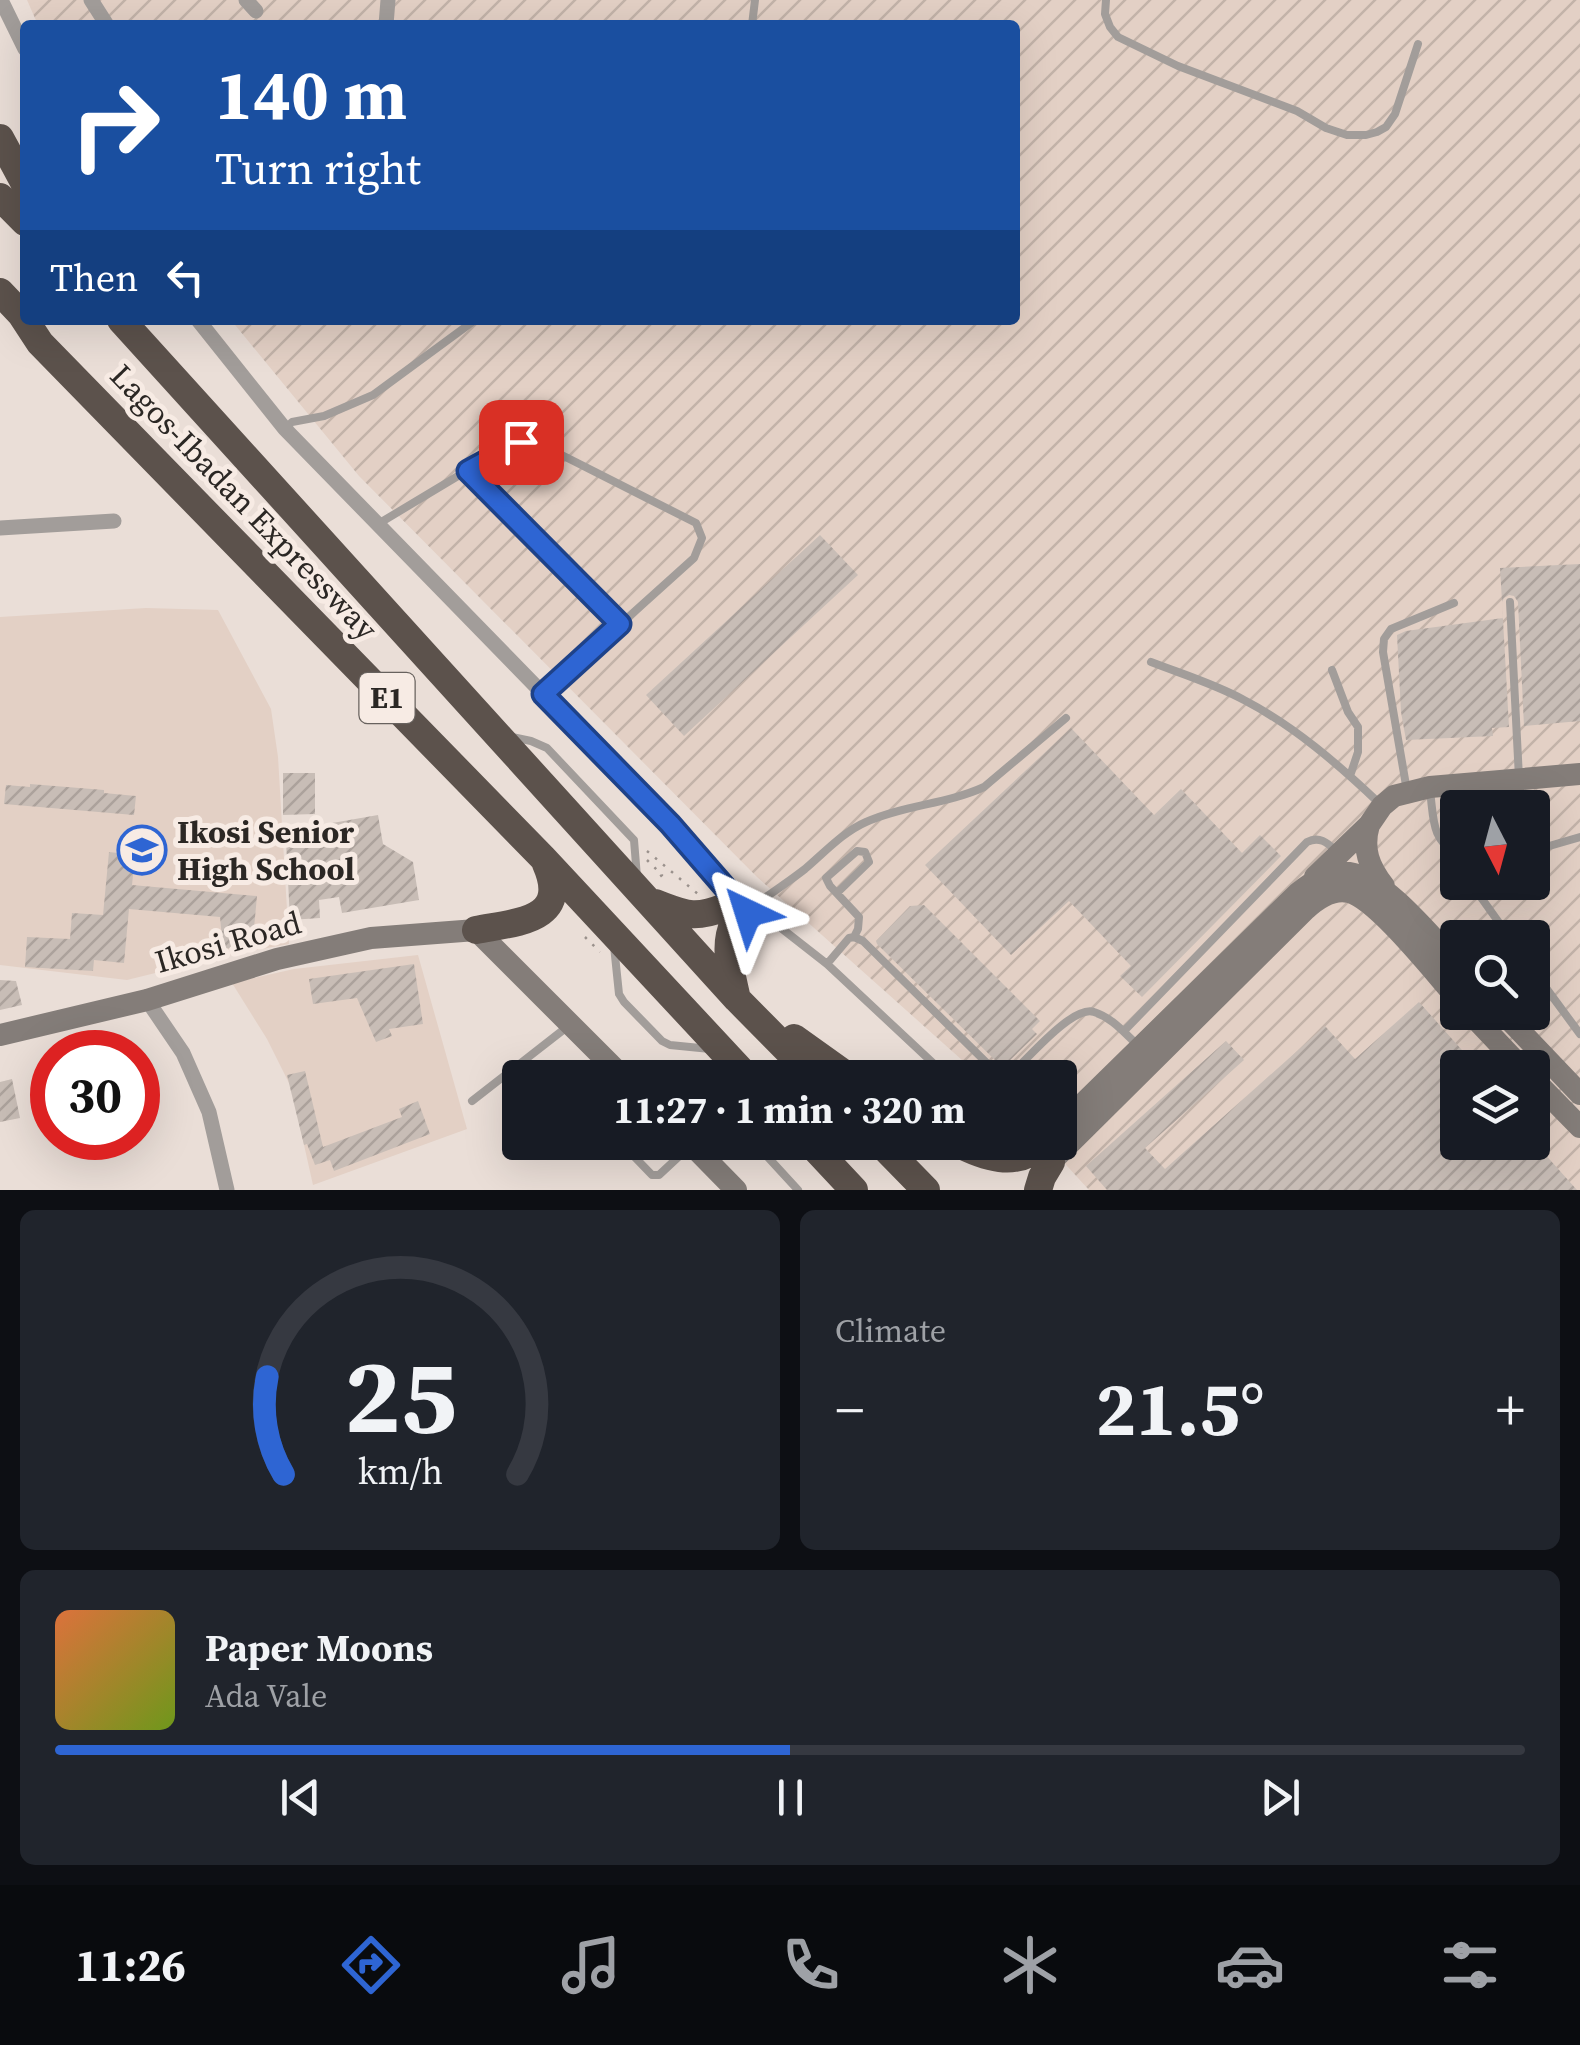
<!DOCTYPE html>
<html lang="en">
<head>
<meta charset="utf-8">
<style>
  :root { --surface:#171b24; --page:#20242c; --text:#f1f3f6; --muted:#9ea1a6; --line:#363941; --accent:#2e65d3 }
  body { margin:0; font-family:"Source Serif 4",serif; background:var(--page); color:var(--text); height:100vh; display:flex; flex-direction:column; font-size:38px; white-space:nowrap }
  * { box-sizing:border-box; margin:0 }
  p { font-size:32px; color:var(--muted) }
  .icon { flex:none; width:55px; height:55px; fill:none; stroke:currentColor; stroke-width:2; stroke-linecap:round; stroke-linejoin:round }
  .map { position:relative; height:1190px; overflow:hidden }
  .details { display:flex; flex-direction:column; gap:20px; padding:20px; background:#0d0f14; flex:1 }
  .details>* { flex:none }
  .top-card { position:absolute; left:20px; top:20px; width:1000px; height:305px; border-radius:10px; box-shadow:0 10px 40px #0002; background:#1a4fa0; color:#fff; overflow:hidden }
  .needle { width:65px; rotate:174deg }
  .controls { position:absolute; left:1440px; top:790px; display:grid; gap:20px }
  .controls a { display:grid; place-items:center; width:110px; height:110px; border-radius:10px; background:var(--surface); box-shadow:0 10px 40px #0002; font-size:50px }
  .speed { position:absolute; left:30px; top:1030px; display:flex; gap:20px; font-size:50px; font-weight:700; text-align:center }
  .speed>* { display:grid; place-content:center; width:130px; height:130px; border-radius:50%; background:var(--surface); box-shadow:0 10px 40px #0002; line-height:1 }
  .speed .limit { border:15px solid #d22; background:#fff; color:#111 }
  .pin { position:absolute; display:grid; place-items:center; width:85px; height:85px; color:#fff; margin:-42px; border-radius:20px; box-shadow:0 5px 15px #0006 }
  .me { position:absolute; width:110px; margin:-55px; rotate:319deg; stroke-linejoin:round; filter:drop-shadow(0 0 8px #0008) }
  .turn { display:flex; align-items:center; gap:35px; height:210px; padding:0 30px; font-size:45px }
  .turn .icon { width:130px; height:130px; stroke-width:2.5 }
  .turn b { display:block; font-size:70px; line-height:85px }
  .then { display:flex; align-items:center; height:95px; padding:0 30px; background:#0003; gap:20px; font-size:38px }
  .big { font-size:75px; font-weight:700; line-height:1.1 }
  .details .widget { flex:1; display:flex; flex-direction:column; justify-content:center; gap:15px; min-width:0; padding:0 35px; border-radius:15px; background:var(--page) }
  .details .dial { align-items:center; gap:0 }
  .dial svg { height:260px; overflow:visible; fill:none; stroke:var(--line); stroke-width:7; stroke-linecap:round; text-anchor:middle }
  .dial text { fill:var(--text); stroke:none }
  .song { display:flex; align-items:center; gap:30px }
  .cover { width:120px; height:120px; border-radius:15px; background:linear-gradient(135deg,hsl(20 70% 55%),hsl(80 70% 35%)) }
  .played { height:10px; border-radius:5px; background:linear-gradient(90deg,var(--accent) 50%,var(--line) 50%) }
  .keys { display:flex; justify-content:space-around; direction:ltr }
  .heat { display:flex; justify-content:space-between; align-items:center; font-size:55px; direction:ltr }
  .details .tiles { flex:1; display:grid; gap:20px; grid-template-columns:1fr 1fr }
  .widget:last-child { grid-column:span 2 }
  .trip { position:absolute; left:502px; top:1060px; width:575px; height:100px; border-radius:10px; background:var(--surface); box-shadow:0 10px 40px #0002; font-weight:700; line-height:100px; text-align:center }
  .menu { display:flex; height:160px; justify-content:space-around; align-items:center; background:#090b0e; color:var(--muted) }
  .menu .icon { width:70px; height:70px }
  .menu .on { color:var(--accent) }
  .menu b { font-size:45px; color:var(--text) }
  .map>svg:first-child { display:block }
</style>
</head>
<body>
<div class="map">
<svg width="1580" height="1190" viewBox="0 0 1580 1190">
  <defs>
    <pattern id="industrial-furrows" width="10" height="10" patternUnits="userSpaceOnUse" patternTransform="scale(2.5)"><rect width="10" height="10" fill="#e3d0c5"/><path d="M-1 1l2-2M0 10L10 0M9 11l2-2" fill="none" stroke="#c3b3a9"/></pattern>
    <pattern id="building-hatch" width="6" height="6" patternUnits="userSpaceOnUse" patternTransform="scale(2.5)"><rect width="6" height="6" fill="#c8bdb6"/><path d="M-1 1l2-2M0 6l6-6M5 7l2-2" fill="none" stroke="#aca29c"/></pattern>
  </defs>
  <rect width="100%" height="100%" fill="#eaded7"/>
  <path fill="#e3d0c5" d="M146 608 218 610 271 709 278 757 289 944 220 957 127 980 0 965V617Z
    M418 955 467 1129 313 1185 291 1087 267 1039 232 983 294 969Z"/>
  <path fill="url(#industrial-furrows)" fill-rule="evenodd" d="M27 0H1580V1190H1089L1046 1143 1060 1142V1078L981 1077 757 877 359 476 231 320H1015V25H38ZM1458 808H1532V882H1458ZM1458 938H1532V1012H1458ZM1458 1068H1532V1142H1458Z"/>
  <path fill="url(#building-hatch)" d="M820 535 858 575 684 736 646 695Z
    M1580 564V721L1524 726 1518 602 1514 596 1509 595 1504 598 1502 602 1509 727 1492 728 1493 736 1406 740 1401 712 1397 635 1406 631 1503 618 1500 568Z
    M1071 728 1154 815 1181 789 1242 853 1260 835 1281 856 1142 997 1120 976 1131 966 1069 901 1011 955 925 865Z
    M283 773H315V814L283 815Z
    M30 784 104 790V793L136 796 134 815 4 804 6 785 30 787Z
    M378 815 383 844 413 862 419 900 342 913 339 897 319 900 320 918 290 920 286 841 324 839 321 825Z
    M109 852 135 855 132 885 257 896 254 928 283 924 285 942 223 949 220 917 129 909 124 963 94 960 93 971 25 967 27 937 70 939 72 913 103 915Z
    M924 905 1040 1021 1032 1029 1037 1034 1004 1066 1000 1065 877 944 876 941 910 906Z
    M414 964 423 1024 389 1029 392 1036 376 1042 357 998 313 1004 309 979Z
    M0 980 16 981 22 1005 0 1010Z
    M1419 1002 1478 1068H1458V1142H1534L1577 1190H1107L1086 1166 1226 1041 1244 1060 1145 1148 1165 1169 1325 1026 1355 1059Z
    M305 1071 323 1147 402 1117 399 1109 418 1101 430 1134 334 1171 330 1160 315 1165 307 1144 304 1145 287 1075Z
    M12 1079 20 1118 0 1122V1082Z"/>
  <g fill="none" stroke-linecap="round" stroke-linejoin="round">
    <path stroke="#9a918c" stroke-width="2.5" stroke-dasharray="2.5 8" stroke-linecap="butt" d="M647 851 698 894
      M647 860 662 875 657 879
      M585 937 600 952"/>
    <path stroke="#a29d9a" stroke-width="8" d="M1106 0 1105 14 1110 27 1118 37 1178 66 1297 111 1326 128 1347 135H1366L1377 132 1386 127 1395 114 1418 44
      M752 25 755 0
      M286 428 292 422 324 416 373 395 475 320
      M468 471 620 624
      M378 524 503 449 521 442 538 443 696 523 702 538 694 558 543 694
      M1510 602 1519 778
      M1151 662C1182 674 1215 684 1244 700 1294 726 1338 764 1379 803
      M1332 670 1348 712 1358 727V752L1350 776
      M512 737 531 741 547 748 634 840 637 877
      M1407 791 1383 652 1384 639 1391 629 1454 603
      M1430 791C1434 820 1431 839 1458 856
      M1446 850 1458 866
      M1532 851 1580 837
      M1470 882 1510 938
      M837 893 869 862 865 852 857 851 826 878 830 886 859 917 858 929 854 937
      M749 909C767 896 787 883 805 869 824 853 843 832 866 822 904 805 947 804 984 787L1066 718
      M747 916 781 928 827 964 949 1078
      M614 946 619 994 624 1002 662 1041 670 1045 710 1049
      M827 964 849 938 854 937 863 941 999 1075 1011 1073 1017 1068C1032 1054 1074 1005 1094 1012 1113 1018 1125 1034 1139 1046
      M1532 969 1580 1034
      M1125 1030 1307 842C1319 836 1327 842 1336 851
      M472 1101 567 1027
      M754 1142 798 1190
      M623 1145 652 1175H659L688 1148"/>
    <path stroke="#a29d9a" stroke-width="15" d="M1 0 25 49
      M91 0 107 25
      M246 0 256 11
      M386 25 388 0
      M198 320 285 429 670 824 735 899
      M0 528 114 521
      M724 911a12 12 0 1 1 24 0a12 12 0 1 1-24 0Z
      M147 1000 183 1053 209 1112 227 1190"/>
    <path stroke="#847d79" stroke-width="22" d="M1369 825C1362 849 1369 867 1384 886
      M1315 877 1369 825 1382 806 1394 796 1430 787 1580 774
      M1469 1012 1522 1068
      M1502 1012 1580 1094
      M0 1035 147 1000 277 959 371 938 476 930 624 1078
      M1532 1078 1580 1127
      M1060 1126 1298 893C1313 881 1329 871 1349 873 1385 878 1433 939 1458 965
      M689 1142 736 1190
      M1051 1162 1306 909C1317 899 1332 888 1349 892 1378 900 1436 975 1458 999"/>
    <path stroke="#5c524c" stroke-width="28" d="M0 138 25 184
      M0 197 25 222
      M0 292 21 314 40 343 543 858 748 1078
      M121 320 737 999 815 1078
      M655 903C685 914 693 920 725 907
      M734 923C723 945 731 972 736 995
      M476 930C517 922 571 921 546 864
      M794 1038 850 1078
      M809 1142 854 1190
      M879 1142 926 1190
      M955 1142C983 1157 1017 1169 1042 1144
      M1038 1190 1042 1177 1051 1162"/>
  </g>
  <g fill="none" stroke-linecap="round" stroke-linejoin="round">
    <g stroke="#1e4289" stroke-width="25">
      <path id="route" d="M521 442 468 471 620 624 543 694 670 824 735 899 745 902 748 913"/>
    </g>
    <use href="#route" stroke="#2e65d3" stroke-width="18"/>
  </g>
  <defs>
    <g id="school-ring" transform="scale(2.5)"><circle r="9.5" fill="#f7ebe4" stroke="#2e65d3" stroke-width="1.5"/><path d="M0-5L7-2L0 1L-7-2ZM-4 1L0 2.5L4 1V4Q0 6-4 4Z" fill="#2e65d3"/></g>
  </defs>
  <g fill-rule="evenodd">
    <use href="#school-ring" x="142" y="850"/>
  </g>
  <g text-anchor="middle" stroke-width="10" stroke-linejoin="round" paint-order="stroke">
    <rect fill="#f7ebe4" stroke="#68625e" stroke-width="2.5" x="359.5" y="673" width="55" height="50" rx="8"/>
    <g font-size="30" font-weight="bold" fill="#2b2724">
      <text x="387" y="708">E1</text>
    </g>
    <g font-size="32" fill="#2b2724" stroke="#f7ebe4">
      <text transform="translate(244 502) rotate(46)" y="11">Lagos-Ibadan Expressway</text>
      <text transform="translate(228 942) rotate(-16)" y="11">Ikosi Road</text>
    </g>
    <g font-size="32" font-weight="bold" fill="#2b2724" stroke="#f7ebe4" text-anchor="start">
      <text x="177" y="843">Ikosi Senior<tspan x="177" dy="37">High School</tspan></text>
    </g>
  </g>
</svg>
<div class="controls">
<a><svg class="needle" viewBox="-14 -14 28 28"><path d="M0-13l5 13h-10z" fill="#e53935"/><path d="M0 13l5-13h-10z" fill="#9ea1a6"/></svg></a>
<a><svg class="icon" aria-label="search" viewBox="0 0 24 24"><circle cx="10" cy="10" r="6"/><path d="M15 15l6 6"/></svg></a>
<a><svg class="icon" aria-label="layers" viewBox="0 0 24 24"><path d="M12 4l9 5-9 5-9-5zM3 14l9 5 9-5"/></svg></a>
</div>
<div class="speed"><div class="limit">30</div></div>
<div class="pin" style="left:521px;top:442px;background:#d93025"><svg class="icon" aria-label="arrive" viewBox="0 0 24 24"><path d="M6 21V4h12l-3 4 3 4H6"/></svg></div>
<svg class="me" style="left:748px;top:913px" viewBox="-20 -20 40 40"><path d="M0-17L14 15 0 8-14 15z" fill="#2e65d3" stroke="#fff" stroke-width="4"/></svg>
<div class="trip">11:27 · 1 min · 320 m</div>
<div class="top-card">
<div class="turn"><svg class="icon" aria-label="right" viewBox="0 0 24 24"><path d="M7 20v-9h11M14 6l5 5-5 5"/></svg><div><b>140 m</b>Turn right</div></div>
<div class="then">Then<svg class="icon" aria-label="left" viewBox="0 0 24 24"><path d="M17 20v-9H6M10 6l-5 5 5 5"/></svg></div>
</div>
</div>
<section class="details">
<div class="tiles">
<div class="widget dial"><svg viewBox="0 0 100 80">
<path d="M14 69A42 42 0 1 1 86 69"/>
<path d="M14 69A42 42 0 0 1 9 39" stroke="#2e65d3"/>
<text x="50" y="56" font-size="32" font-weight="700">25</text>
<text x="50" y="72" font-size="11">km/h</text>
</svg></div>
<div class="widget"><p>Climate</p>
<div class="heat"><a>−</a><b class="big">21.5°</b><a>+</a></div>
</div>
<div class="widget">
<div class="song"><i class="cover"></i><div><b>Paper Moons</b><p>Ada Vale</p></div></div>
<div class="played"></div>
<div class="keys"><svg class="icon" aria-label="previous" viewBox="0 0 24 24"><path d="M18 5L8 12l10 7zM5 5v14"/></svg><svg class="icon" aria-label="pause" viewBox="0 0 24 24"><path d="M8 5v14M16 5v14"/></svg><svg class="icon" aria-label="next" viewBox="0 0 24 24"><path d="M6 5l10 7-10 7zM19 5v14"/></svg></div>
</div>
</div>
</section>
<nav class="menu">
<b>11:26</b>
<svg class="icon on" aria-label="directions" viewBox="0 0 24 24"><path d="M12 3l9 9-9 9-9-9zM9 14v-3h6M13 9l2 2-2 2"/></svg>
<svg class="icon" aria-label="music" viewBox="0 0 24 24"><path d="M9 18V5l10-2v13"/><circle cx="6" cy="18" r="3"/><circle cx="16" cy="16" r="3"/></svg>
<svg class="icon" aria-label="phone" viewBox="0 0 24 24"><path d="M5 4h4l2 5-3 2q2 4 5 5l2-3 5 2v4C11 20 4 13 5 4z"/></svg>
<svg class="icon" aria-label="climate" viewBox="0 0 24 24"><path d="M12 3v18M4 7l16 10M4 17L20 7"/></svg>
<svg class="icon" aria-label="car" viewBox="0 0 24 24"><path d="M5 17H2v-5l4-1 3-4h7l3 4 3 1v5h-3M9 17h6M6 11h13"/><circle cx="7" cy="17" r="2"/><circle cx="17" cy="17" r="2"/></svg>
<svg class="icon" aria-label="filters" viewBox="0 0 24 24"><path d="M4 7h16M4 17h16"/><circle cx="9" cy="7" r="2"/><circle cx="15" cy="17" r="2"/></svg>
</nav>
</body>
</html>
